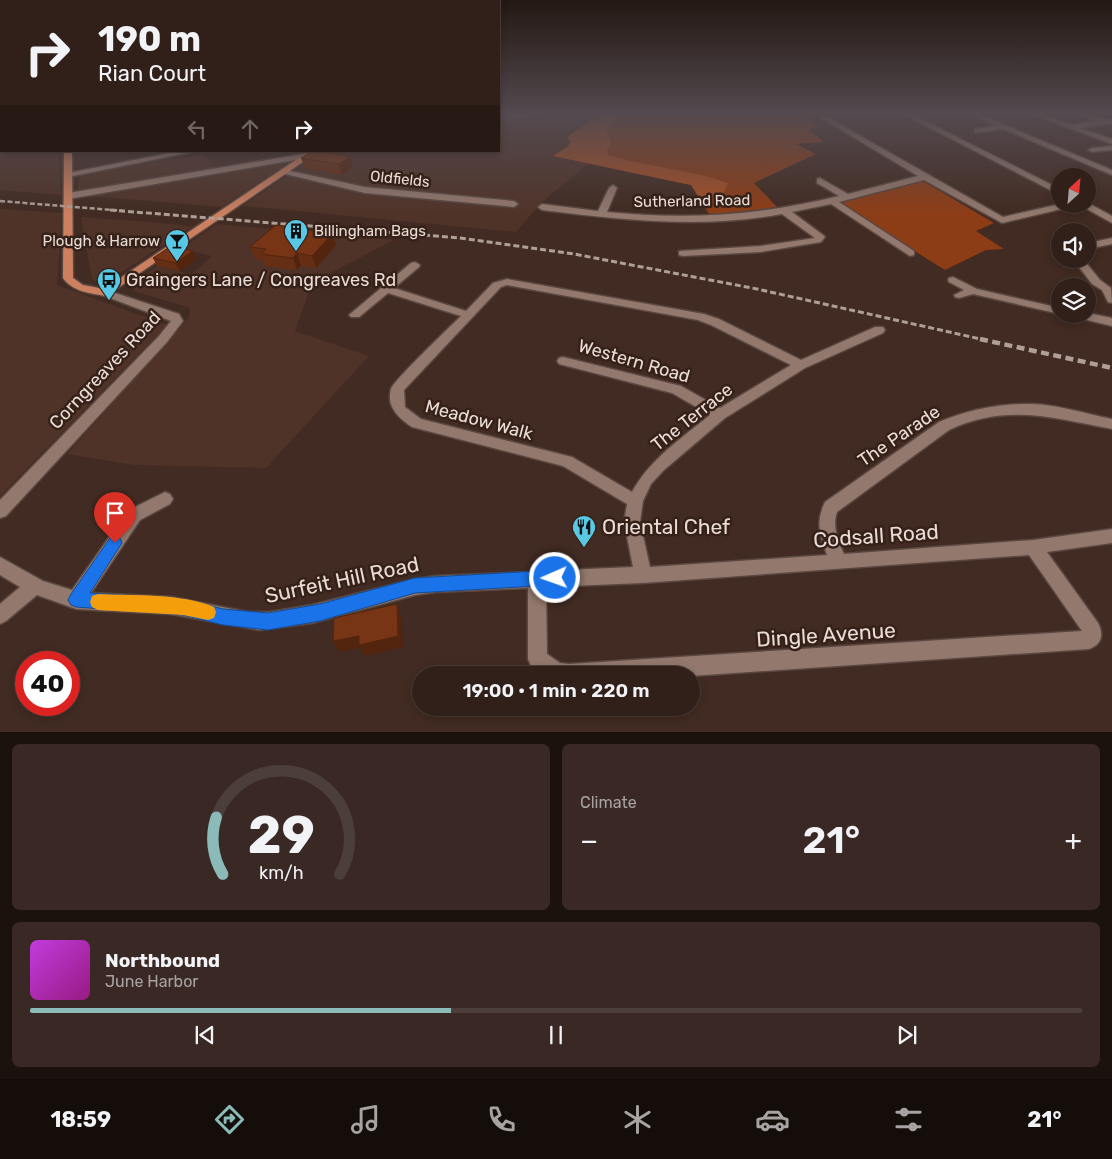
<!DOCTYPE html>
<html lang="en">
<head>
<meta charset="utf-8">
<style>
  :root { --surface:#31201a; --page:#392823; --text:#f1f3f6; --muted:#a8a3a2; --line:#4c3e39; --accent:#8bbbb9 }
  body { margin:0; font-family:Rubik,sans-serif; background:var(--page); color:var(--text); height:100vh; display:flex; flex-direction:column; font-size:19px; white-space:nowrap }
  * { box-sizing:border-box; margin:0 }
  p { font-size:16px; color:var(--muted) }
  .icon { flex:none; width:28px; height:28px; fill:none; stroke:currentColor; stroke-width:2; stroke-linecap:round; stroke-linejoin:round }
  .map { position:relative; height:732px; overflow:hidden }
  .panel { display:flex; flex-direction:column; gap:12px; padding:12px; background:#1b120e; flex:1 }
  .panel>* { flex:none }
  .top-card { position:absolute; left:0px; top:0px; width:500px; height:152px; box-shadow:0 2px 8px #0003,0 0 0 1px var(--line); background:#31201a; color:var(--text); overflow:hidden }
  .needle { width:32px; rotate:26deg }
  .tools { position:absolute; left:1051px; top:168px; display:grid; gap:10px }
  .tools a { display:grid; place-items:center; width:45px; height:45px; border-radius:50%; background:var(--surface); box-shadow:0 2px 8px #0003,0 0 0 1px var(--line); font-size:25px }
  .speed { position:absolute; left:15px; top:651px; display:flex; gap:10px; font-size:25px; font-weight:700; text-align:center }
  .speed>* { display:grid; place-content:center; width:65px; height:65px; border-radius:50%; background:var(--surface); box-shadow:0 2px 8px #0003,0 0 0 1px var(--line); line-height:1 }
  .speed .limit { border:8px solid #d22; background:#fff; color:#111 }
  .pin { position:absolute; display:grid; place-items:center; width:42px; height:42px; color:#fff; margin:-51px -21px; border-radius:50% 50% 50% 0; rotate:-45deg; box-shadow:0 0 5px #0007 }
  .pin .icon { rotate:45deg }
  .me { position:absolute; width:55px; margin:-28px; rotate:268deg; stroke-linejoin:round; filter:drop-shadow(0 0 4px #0008) }
  .turn { display:flex; align-items:center; gap:18px; height:105px; padding:0 15px; font-size:22px }
  .turn .icon { width:65px; height:65px; stroke-width:2.5 }
  .turn b { display:block; font-size:35px; line-height:42px }
  .lanes { display:flex; align-items:center; height:48px; padding:0 15px; background:#0003; justify-content:center; gap:25px; direction:ltr }
  .lanes .off { opacity:.35 }
  .big { font-size:38px; font-weight:600; line-height:1.1 }
  .panel .card { flex:1; display:flex; flex-direction:column; justify-content:center; gap:8px; min-width:0; padding:0 18px; border-radius:8px; background:var(--page) }
  .panel .dial { align-items:center; gap:0 }
  .dial svg { height:130px; overflow:visible; fill:none; stroke:var(--line); stroke-width:7; stroke-linecap:round; text-anchor:middle }
  .dial text { fill:var(--text); stroke:none }
  .song { display:flex; align-items:center; gap:15px }
  .cover { width:60px; height:60px; border-radius:8px; background:linear-gradient(135deg,hsl(290 70% 55%),hsl(310 70% 35%)) }
  .played { height:5px; border-radius:2px; background:linear-gradient(90deg,var(--accent) 40%,var(--line) 40%) }
  .keys { display:flex; justify-content:space-around; direction:ltr }
  .heat { display:flex; justify-content:space-between; align-items:center; font-size:28px; direction:ltr }
  .panel .tiles { flex:1; display:grid; gap:12px; grid-template-columns:1fr 1fr }
  .card:last-child { grid-column:span 2 }
  .trip { position:absolute; left:412px; top:666px; width:288px; height:50px; border-radius:25px; background:var(--surface); box-shadow:0 2px 8px #0003,0 0 0 1px var(--line); font-weight:600; line-height:50px; text-align:center }
  .tabs { display:flex; height:80px; justify-content:space-around; align-items:center; background:#140d0a; color:var(--muted) }
  .tabs .icon { width:35px; height:35px }
  .tabs .selected { color:var(--accent) }
  .tabs b { font-size:22px; color:var(--text) }
  .map>svg:first-child { display:block }
</style>
</head>
<body>
<div class="map">
<svg width="1112" height="732" viewBox="0 0 1112 732">
  <rect width="100%" height="100%" fill="#412b22"/>
  <path fill="#4f3328" d="M499 113H601L567 137 571 142 568 147 553 156 588 164 542 202 516 232 243 206 323 151H499Z
    M0 144 1 151H59L61 195 0 190Z
    M202 154 216 168 77 192 80 174Z
    M285 161 288 163 222 207 88 196Z
    M0 209 62 213 57 285 167 325 0 496Z
    M81 217 136 221 193 226 113 278 98 282 92 280Z
    M217 224 394 240 319 279 309 292 295 331 369 356 266 468 134 465 67 454 189 318 190 308 134 291 136 280 157 266 191 274 212 256 181 249Z"/>
  <path fill="#8d3d16" d="M601 113H810L818 117 807 119 820 127 809 129 812 133 824 142 796 144 816 154 754 183 777 207 711 217 691 185 553 156 568 146 571 142 567 137Z
    M923 181 994 223 976 231 1004 249 986 250 945 270 839 204V201Z"/>
  <path fill="#a64f26" d="M601 113H632L618 118 606 128 611 143 607 150 609 155 621 159 706 176 728 183 719 203 704 205 691 185 553 156 568 147 571 142 567 137Z"/>
  <g fill="none" stroke-linecap="round" stroke-linejoin="round">
    <g stroke="#594740" stroke-width="3">
      <path id="minor" d="M527 113H545L542 115 499 120V116Z
        M813 113H820L1003 217 1060 204H1075L1074 206 1002 223 924 180 839 202 914 251V255L910 256 831 204 792 212 823 235 825 237 821 242 761 252 683 256 679 255V251L761 246 815 238 782 214C702 229 622 220 542 210L538 207 542 204 598 211 609 188 613 185 617 188 607 212C688 220 761 215 839 196L817 183V179L820 178 848 194 918 176Z
        M901 113H909L1060 189V195Z
        M968 113H976L1112 170V175L1003 129 975 133V129L996 126Z
        M1028 113H1037L1072 125 1095 121 1076 113C1089 113 1099 121 1112 119V123L1080 128 1112 139V144Z
        M0 140H1V144H0Z
        M1112 146V150L1092 152 1088 150 1092 148Z
        M180 151H197L68 177 64 175 68 173Z
        M309 153H312V157L68 199 64 196 68 193Z
        M281 169 365 187 514 201 518 204 514 207 365 193 281 173Z
        M1088 203 1112 216V223L1078 204Z
        M1112 238V244L1088 249V243Z
        M1073 259H1083L1100 280 1111 288 1112 303 1108 302 1102 290 1092 284Z
        M415 262 420 265 419 267 394 288 466 311 493 283 507 279 704 314 719 319 801 360 875 327H883L885 330 883 333 805 368 725 418 664 470 651 484 643 501 640 522 650 567 827 555C820 534 815 523 825 502L939 422C968 410 1001 403 1033 404 1058 405 1087 414 1112 419V429C1053 418 1007 403 949 430L837 512C832 526 838 540 844 554L1033 540 1112 529V543L1047 552 1098 623C1104 635 1102 644 1089 649L691 676 544 675 531 666 528 659V588L436 592 415 595 312 623 259 630 171 614 76 609 37 595 6 621 0 624V604L20 587 0 575V557L43 581 72 590 124 516 111 505 108 500 111 495C121 492 128 500 135 507L165 492 170 494 173 499 170 504 140 520 91 593 171 597 248 612H270L312 605 415 579 436 576 532 572 537 570 541 571 633 567 624 522 627 504 563 466 412 427C399 418 386 407 391 389 394 380 450 327 461 316L388 293 359 317H351L349 315 411 263ZM507 285 698 320 711 325 791 365 720 408 681 386 563 357 559 358 557 361 559 364 672 393 710 415C682 438 650 459 632 492L572 457 421 419 405 407 404 390 501 287ZM1029 555 1082 631 569 664 560 663 547 654 546 587 643 583Z
        M953 277 977 289 1060 308V314H1063H1060L973 294 959 298 955 297 954 295 964 290 949 282 948 280 949 278Z
        M106 290 179 314 183 321 167 342 6 516 0 518V500L159 336 171 321 102 295 101 293Z
        M1088 313 1112 318V326L1070 316 1068 314Z"/>
    </g>
    <g stroke="#594740" stroke-width="3">
      <path id="major" d="M64 151H72L73 278 83 285 104 289 309 151H319L106 296C90 293 73 292 63 278Z"/>
    </g>
    <use href="#minor" fill="#92786d" fill-rule="evenodd"/>
    <use href="#major" fill="#cd805f" fill-rule="evenodd"/>
    <path stroke="#af9f98" stroke-width="2.5" stroke-dasharray="5 2.5" stroke-linecap="butt" d="M0 201 125 211"/>
    <path stroke="#af9f98" stroke-width="3" stroke-dasharray="6 3" stroke-linecap="butt" d="M110 210 460 238 574 254 757 289 985 340"/>
    <path stroke="#af9f98" stroke-width="4.5" stroke-dasharray="8 4.5" stroke-linecap="butt" d="M980 339 1112 368"/>
  </g>
  <path fill="#662e13" d="M301 158 353 167 342 175 305 168Z
    M336 245 316 268 301 266 297 270 265 266 263 260 255 259 250 247Z
    M153 258 197 259 180 271 157 266Z"/>
  <path fill="#53250f" d="M350 157 353 167 342 175 339 164Z
    M332 234 336 245 316 268 312 256Z
    M193 251 197 259 180 271 175 263Z
    M297 253 301 266 297 270 293 258Z
    M397 604 401 616 403 647 365 656 360 648 340 652 333 641Z"/>
  <path fill="#773516" stroke="#53250f" d="M311 151H318L350 157 339 164 301 158Z
    M276 225 332 234 312 256 297 253 293 258 261 254 266 249 250 247Z
    M171 246 193 251 175 263 153 258Z
    M397 604 398 636 359 645V636L333 641 334 618Z"/>
  <linearGradient id="sky" x2="0" y2="1"><stop stop-color="#241813"/><stop offset="0.53" stop-color="#544a4f"/><stop offset="1" stop-color="#544a4f" stop-opacity="0"/></linearGradient>
  <rect width="1112" height="215" fill="url(#sky)"/>
  <path fill="#1a73e8" stroke="#114b97" d="M115 536 120 538 122 543 90 593 183 599 223 609 268 613 320 604 415 578 555 570 561 573 563 578 561 583 555 585 415 593 320 621 268 630 223 625 183 615 76 607 71 605 68 600 71 594 110 538Z"/>
  <path fill="#f59e0b" d="M98 594C134 596 181 593 214 607L216 612 214 618 208 620 183 615 98 610 92 607 90 602 92 596Z"/>
  <defs>
    <g id="building-pin" transform="scale(1.25)"><path d="M0 17L-7.5 6A9.5 9.5 0 1 1 7.5 6Z" fill="#58c8e4" stroke="#362119"/><path d="M-4-6H4V6H1V3H-1V6H-4ZM-2.5-4.3h1.7v1.8h-1.7ZM.8-4.3h1.7v1.8H.8ZM-2.5-1h1.7V.8h-1.7ZM.8-1h1.7V.8H.8Z" fill="#111"/></g>
    <g id="bar-pin" transform="scale(1.25)"><path d="M0 17L-7.5 6A9.5 9.5 0 1 1 7.5 6Z" fill="#58c8e4" stroke="#362119"/><path d="M-6-5H6L.8 .8V4.5H3.5V6h-7V4.5H-.8V.8Z" fill="#111"/></g>
    <g id="bus-pin" transform="scale(1.25)"><path d="M0 17L-7.5 6A9.5 9.5 0 1 1 7.5 6Z" fill="#58c8e4" stroke="#362119"/><path d="M-5-6H5V4H4V6H2V4H-2V6H-4V4H-5ZM-3.5-4V0h7V-4ZM-3.5 1.2v1.5H-2V1.2ZM2 1.2v1.5H3.5V1.2Z" fill="#111"/></g>
    <g id="restaurant-pin" transform="scale(1.25)"><path d="M0 17L-7.5 6A9.5 9.5 0 1 1 7.5 6Z" fill="#58c8e4" stroke="#362119"/><path d="M-5-6h1v4h1v-4h1v4h1v-4h1v5L-1.5 .5V6h-2V.5L-5-1ZM5-6V6H3V1.5H1.5Q1.5-4 5-6Z" fill="#111"/></g>
  </defs>
  <g fill-rule="evenodd">
    <use href="#building-pin" x="296" y="231"/>
    <use href="#bar-pin" x="177" y="241"/>
    <use href="#bus-pin" x="109" y="280"/>
    <use href="#restaurant-pin" x="584" y="527"/>
  </g>
  <g text-anchor="middle" stroke-width="5" stroke-linejoin="round" paint-order="stroke">
    <g font-size="15" fill="#e9dbd5" stroke="#362119">
      <text transform="translate(400 179) rotate(6)" y="5">Oldfields</text>
      <text transform="translate(692 201) rotate(-1)" y="5">Sutherland Road</text>
    </g>
    <g font-size="15" fill="#e9dbd5" stroke="#362119" text-anchor="start">
      <text x="314" y="236">Billingham Bags</text>
      <text x="160" y="246" text-anchor="end">Plough &amp; Harrow</text>
    </g>
    <g font-size="18" fill="#e9dbd5" stroke="#362119" text-anchor="start">
      <text x="126" y="286">Graingers Lane / Congreaves Rd</text>
    </g>
    <g font-size="18" fill="#e9dbd5" stroke="#362119">
      <text transform="translate(634 361) rotate(16)" y="6">Western Road</text>
      <text transform="translate(105 370) rotate(-47)" y="6">Corngreaves Road</text>
      <text transform="translate(692 417) rotate(-38)" y="6">The Terrace</text>
      <text transform="translate(479 420) rotate(15)" y="6">Meadow Walk</text>
      <text transform="translate(899 436) rotate(-34)" y="6">The Parade</text>
    </g>
    <g font-size="21" fill="#e9dbd5" stroke="#362119" text-anchor="start">
      <text x="602" y="534">Oriental Chef</text>
    </g>
    <g font-size="21" fill="#e9dbd5" stroke="#362119">
      <text transform="translate(876 536) rotate(-4)" y="7">Codsall Road</text>
      <text transform="translate(342 580) rotate(-12)" y="7">Surfeit Hill Road</text>
      <text transform="translate(826 635) rotate(-4)" y="7">Dingle Avenue</text>
    </g>
  </g>
</svg>
<div class="tools">
<a><svg class="needle" viewBox="-14 -14 28 28"><path d="M0-13l5 13h-10z" fill="#e53935"/><path d="M0 13l5-13h-10z" fill="#a8a3a2"/></svg></a>
<a><svg class="icon" aria-label="sound" viewBox="0 0 24 24"><path d="M4 9h4l5-4v14l-5-4H4zM17 9q2 3 0 6"/></svg></a>
<a><svg class="icon" aria-label="layers" viewBox="0 0 24 24"><path d="M12 4l9 5-9 5-9-5zM3 14l9 5 9-5"/></svg></a>
</div>
<div class="speed"><div class="limit">40</div></div>
<div class="pin" style="left:115px;top:543px;background:#d93025"><svg class="icon" aria-label="arrive" viewBox="0 0 24 24"><path d="M6 21V4h12l-3 4 3 4H6"/></svg></div>
<svg class="me" style="left:555px;top:578px" viewBox="-20 -20 40 40"><circle r="17" fill="#1a73e8" stroke="#fff" stroke-width="3"/><path d="M0-11L8 9 0 5-8 9z" fill="#fff"/></svg>
<div class="trip">19:00 · 1 min · 220 m</div>
<div class="top-card">
<div class="turn"><svg class="icon" aria-label="right" viewBox="0 0 24 24"><path d="M7 20v-9h11M14 6l5 5-5 5"/></svg><div><b>190 m</b>Rian Court</div></div>
<div class="lanes"><svg class="icon off" aria-label="left" viewBox="0 0 24 24"><path d="M17 20v-9H6M10 6l-5 5 5 5"/></svg><svg class="icon off" aria-label="ahead" viewBox="0 0 24 24"><path d="M12 20V5M6 11l6-6 6 6"/></svg><svg class="icon" aria-label="right" viewBox="0 0 24 24"><path d="M7 20v-9h11M14 6l5 5-5 5"/></svg></div>
</div>
</div>
<section class="panel">
<div class="tiles">
<div class="card dial"><svg viewBox="0 0 100 80">
<path d="M14 69A42 42 0 1 1 86 69"/>
<path d="M14 69A42 42 0 0 1 10 34" stroke="#8bbbb9"/>
<text x="50" y="56" font-size="32" font-weight="700">29</text>
<text x="50" y="72" font-size="11">km/h</text>
</svg></div>
<div class="card"><p>Climate</p>
<div class="heat"><a>−</a><b class="big">21°</b><a>+</a></div>
</div>
<div class="card">
<div class="song"><i class="cover"></i><div><b>Northbound</b><p>June Harbor</p></div></div>
<div class="played"></div>
<div class="keys"><svg class="icon" aria-label="previous" viewBox="0 0 24 24"><path d="M18 5L8 12l10 7zM5 5v14"/></svg><svg class="icon" aria-label="pause" viewBox="0 0 24 24"><path d="M8 5v14M16 5v14"/></svg><svg class="icon" aria-label="next" viewBox="0 0 24 24"><path d="M6 5l10 7-10 7zM19 5v14"/></svg></div>
</div>
</div>
</section>
<nav class="tabs">
<b>18:59</b>
<svg class="icon selected" aria-label="directions" viewBox="0 0 24 24"><path d="M12 3l9 9-9 9-9-9zM9 14v-3h6M13 9l2 2-2 2"/></svg>
<svg class="icon" aria-label="music" viewBox="0 0 24 24"><path d="M9 18V5l10-2v13"/><circle cx="6" cy="18" r="3"/><circle cx="16" cy="16" r="3"/></svg>
<svg class="icon" aria-label="phone" viewBox="0 0 24 24"><path d="M5 4h4l2 5-3 2q2 4 5 5l2-3 5 2v4C11 20 4 13 5 4z"/></svg>
<svg class="icon" aria-label="climate" viewBox="0 0 24 24"><path d="M12 3v18M4 7l16 10M4 17L20 7"/></svg>
<svg class="icon" aria-label="car" viewBox="0 0 24 24"><path d="M5 17H2v-5l4-1 3-4h7l3 4 3 1v5h-3M9 17h6M6 11h13"/><circle cx="7" cy="17" r="2"/><circle cx="17" cy="17" r="2"/></svg>
<svg class="icon" aria-label="filters" viewBox="0 0 24 24"><path d="M4 7h16M4 17h16"/><circle cx="9" cy="7" r="2"/><circle cx="15" cy="17" r="2"/></svg>
<b>21°</b>
</nav>
</body>
</html>
